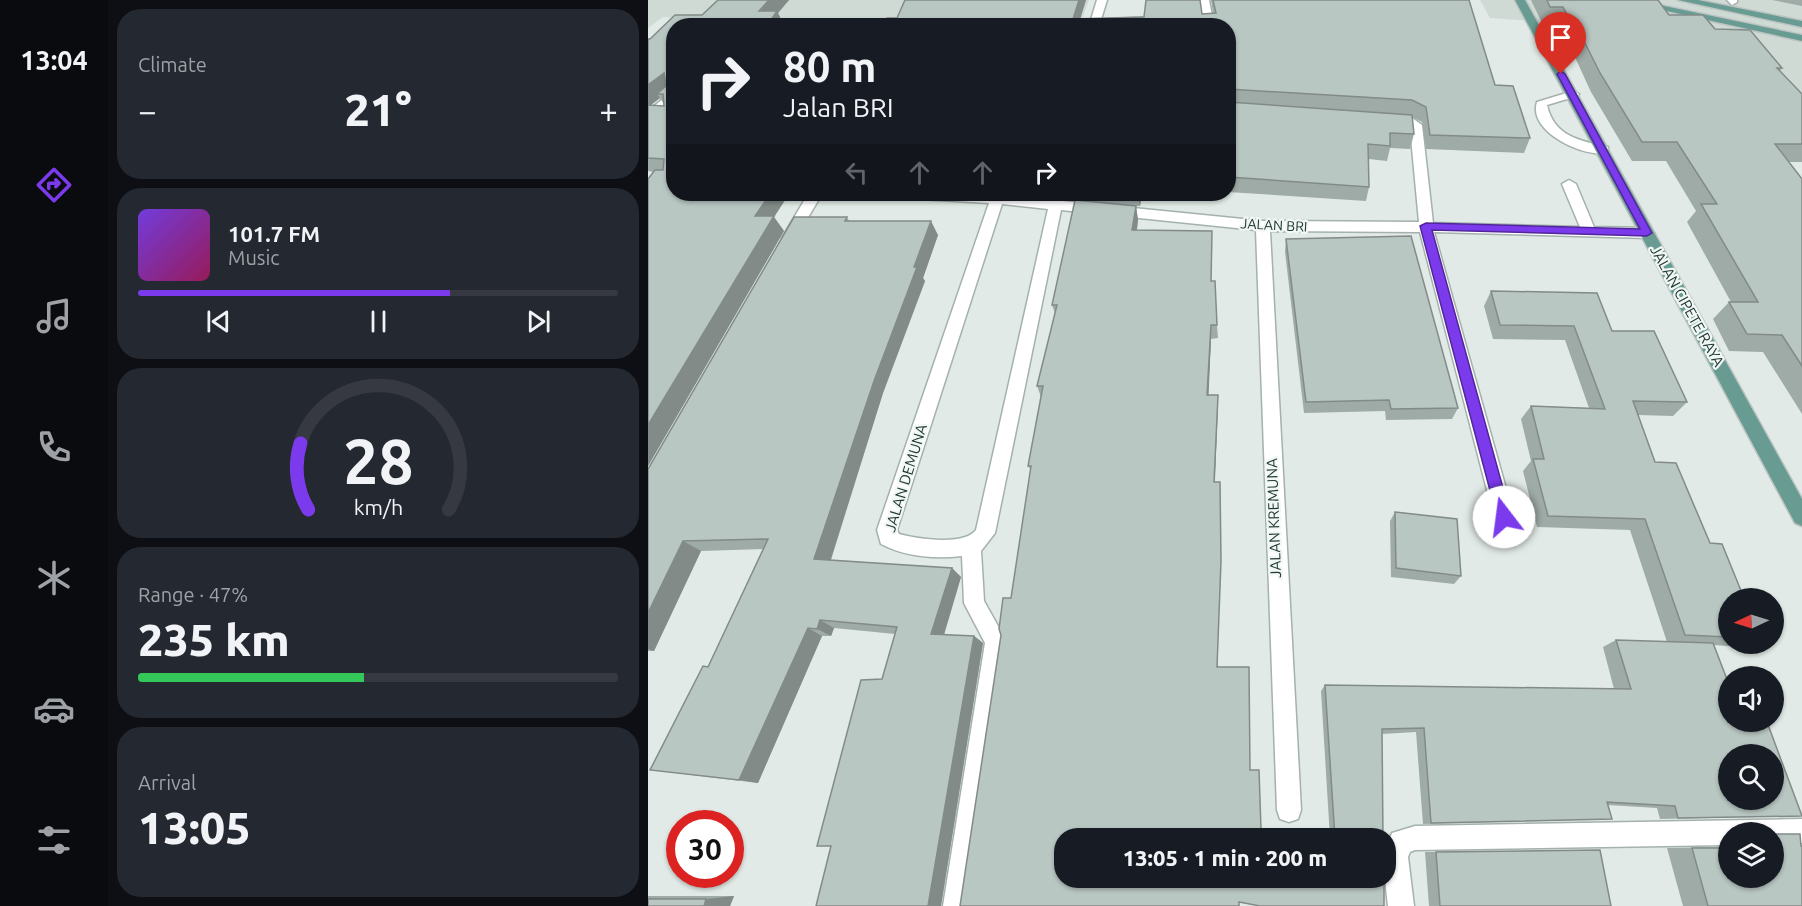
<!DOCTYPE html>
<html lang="en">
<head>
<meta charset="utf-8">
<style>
  :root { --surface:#171b24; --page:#242831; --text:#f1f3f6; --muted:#9ea1a6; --line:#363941; --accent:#7c3aed }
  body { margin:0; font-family:Ubuntu,sans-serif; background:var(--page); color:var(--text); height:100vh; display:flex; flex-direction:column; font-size:22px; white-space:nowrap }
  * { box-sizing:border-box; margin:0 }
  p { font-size:20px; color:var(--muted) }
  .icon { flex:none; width:33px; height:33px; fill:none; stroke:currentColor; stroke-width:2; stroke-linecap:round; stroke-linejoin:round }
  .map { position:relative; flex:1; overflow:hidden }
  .sheet { display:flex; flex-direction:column; gap:9px; padding:9px; background:#0d0f14; width:540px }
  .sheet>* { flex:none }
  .hud { position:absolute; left:18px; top:18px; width:570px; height:183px; border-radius:24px; box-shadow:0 2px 4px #0004; background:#171b24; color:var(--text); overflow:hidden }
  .needle { width:39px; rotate:266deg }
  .fabs { position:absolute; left:1070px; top:588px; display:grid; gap:12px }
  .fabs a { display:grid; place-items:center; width:66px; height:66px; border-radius:50%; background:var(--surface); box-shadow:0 2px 4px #0004; font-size:30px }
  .speed { position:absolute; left:18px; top:810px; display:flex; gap:12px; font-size:30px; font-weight:700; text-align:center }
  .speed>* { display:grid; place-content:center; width:78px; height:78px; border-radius:50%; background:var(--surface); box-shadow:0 2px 4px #0004; line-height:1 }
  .speed .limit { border:9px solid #d22; background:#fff; color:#111 }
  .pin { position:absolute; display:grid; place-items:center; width:51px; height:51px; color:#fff; margin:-62px -26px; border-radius:50% 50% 50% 0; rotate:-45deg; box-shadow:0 0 6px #0007 }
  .pin .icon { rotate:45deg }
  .me { position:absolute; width:66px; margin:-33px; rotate:345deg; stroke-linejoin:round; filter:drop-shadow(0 0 4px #0008) }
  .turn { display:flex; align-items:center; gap:21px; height:126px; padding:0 18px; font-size:27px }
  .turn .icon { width:78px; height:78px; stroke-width:2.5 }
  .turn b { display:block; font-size:42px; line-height:51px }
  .lanes { display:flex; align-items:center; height:57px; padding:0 18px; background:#0003; justify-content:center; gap:30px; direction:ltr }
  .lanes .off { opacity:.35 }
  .big { font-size:45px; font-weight:800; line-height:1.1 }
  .sheet .tile { flex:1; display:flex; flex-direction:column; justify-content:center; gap:9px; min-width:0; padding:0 21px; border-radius:24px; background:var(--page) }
  .sheet .dial { align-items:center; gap:0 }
  .dial svg { height:156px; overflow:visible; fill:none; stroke:var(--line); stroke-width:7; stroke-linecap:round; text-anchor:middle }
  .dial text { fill:var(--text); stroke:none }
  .song { display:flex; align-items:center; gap:18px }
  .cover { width:72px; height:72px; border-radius:9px; background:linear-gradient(135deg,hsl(260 70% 55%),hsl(330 70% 35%)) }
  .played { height:6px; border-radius:3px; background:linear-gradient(90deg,var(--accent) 65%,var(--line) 65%) }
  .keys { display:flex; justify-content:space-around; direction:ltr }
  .heat { display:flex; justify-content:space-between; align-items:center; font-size:33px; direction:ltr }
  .charge { height:9px; border-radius:4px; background:linear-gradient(90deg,#34c759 47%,var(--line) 0) }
  .trip { position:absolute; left:406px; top:828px; width:342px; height:60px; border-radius:24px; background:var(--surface); box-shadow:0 2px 4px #0004; font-weight:800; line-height:60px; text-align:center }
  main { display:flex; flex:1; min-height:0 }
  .menu { display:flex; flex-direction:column; width:108px; justify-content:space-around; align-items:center; background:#090b0e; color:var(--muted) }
  .menu .icon { width:42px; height:42px }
  .menu .active { color:var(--accent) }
  .menu b { font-size:27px; color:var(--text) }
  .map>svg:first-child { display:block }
</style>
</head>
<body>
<main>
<nav class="menu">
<b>13:04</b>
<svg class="icon active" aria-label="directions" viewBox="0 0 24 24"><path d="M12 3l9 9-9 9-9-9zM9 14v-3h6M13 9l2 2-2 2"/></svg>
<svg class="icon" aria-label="music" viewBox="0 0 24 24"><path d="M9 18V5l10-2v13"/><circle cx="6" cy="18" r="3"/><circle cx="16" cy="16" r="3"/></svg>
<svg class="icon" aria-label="phone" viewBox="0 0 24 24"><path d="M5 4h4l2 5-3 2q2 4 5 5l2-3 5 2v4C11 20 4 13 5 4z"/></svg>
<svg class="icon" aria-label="climate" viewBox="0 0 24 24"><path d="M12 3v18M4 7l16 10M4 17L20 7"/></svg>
<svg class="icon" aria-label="car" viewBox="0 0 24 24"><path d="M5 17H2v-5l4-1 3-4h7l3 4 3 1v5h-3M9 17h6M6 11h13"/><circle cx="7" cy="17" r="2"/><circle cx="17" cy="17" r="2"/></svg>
<svg class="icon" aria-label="filters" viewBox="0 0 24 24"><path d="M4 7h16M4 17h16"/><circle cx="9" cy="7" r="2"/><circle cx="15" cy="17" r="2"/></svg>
</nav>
<section class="sheet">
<div class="tile"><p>Climate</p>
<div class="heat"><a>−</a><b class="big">21°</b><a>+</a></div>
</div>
<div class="tile">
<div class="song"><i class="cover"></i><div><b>101.7 FM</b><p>Music</p></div></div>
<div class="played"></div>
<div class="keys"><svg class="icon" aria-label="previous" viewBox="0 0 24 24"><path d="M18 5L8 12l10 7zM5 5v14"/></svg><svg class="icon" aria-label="pause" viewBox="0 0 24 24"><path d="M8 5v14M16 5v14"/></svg><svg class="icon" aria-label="next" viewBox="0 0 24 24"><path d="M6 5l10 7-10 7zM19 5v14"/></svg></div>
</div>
<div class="tile dial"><svg viewBox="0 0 100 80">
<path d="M14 69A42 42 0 1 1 86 69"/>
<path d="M14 69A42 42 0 0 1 10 35" stroke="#7c3aed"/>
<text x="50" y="56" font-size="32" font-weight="700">28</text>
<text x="50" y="72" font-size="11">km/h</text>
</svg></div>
<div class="tile"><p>Range · 47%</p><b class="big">235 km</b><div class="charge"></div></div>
<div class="tile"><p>Arrival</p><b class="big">13:05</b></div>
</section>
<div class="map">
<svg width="1154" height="906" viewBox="0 0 1154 906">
  <rect width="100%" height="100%" fill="#e1eae6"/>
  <path fill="#cfdad5" d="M0 0H441L432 25H150L15 17 0 28Z
    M832 0H1154V129L993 29 842 18Z"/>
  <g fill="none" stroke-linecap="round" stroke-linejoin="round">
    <g stroke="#a4b1ad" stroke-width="3">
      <path id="minor" d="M449 0H459L451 26H441Z
        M551 0H561L566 26H556Z
        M1079 0H1089V2L1084 5Z
        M26 90V100L0 121V111Z
        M925 91 931 94 929 96 899 105C906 137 933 141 960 147V153C937 158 879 132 889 102Z
        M742 116 764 118 774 125 785 223 932 227 914 184 921 180 928 184 946 227 999 228 1006 233 999 238 786 232 866 517 863 523 856 526 849 523 846 517 772 232 622 231 653 810 650 819 641 822 632 819 629 810 608 230 413 210 347 533 333 551 336 601 359 642 321 906H295L337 643 316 603 314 556C286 559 258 557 233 544L229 530 341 203 255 198 248 194H357L402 200 404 194H416L415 201 615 221 771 222 762 127 738 123V117ZM354 204 400 209 328 530C316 546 269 539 251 534L249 530Z
        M160 194H174L146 241H136L134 238Z
        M1154 819V843L1125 844V832H1080V845L767 850 762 852 760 857 766 906H740C737 881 734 857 744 833L767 826Z"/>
    </g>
    <g stroke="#bdc4c2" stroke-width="3">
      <path id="major" d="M867 0H877L1154 499V526L1147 523Z
        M969 0H988L1154 35V41Z
        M1030 0H1050L1154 21V27Z"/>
    </g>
    <use href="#minor" fill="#fff" fill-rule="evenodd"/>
    <use href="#major" fill="#689c92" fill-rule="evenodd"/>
  </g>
  <path fill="#9faba7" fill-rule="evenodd" d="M70 0H141L130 13 136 26H26V194H141L126 217 136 231 0 466V179L5 172 0 171V39H2L27 15H54ZM12 98 16 104V106L3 105Z
    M257 0H438L432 19 565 13 563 0H821L847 85 882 138 876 153 778 149 774 122 764 117 766 134 762 149 742 148 739 161 721 159V187L718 201 580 192V26L249 18Z
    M883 0H1010L1021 15 1067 29 1134 68 1132 71 1154 94V162H1141L1154 179V414L1115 352 1081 351 1065 319 1081 302H1083L1039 222 1048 211 1018 161H984L943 92 926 55H923L908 25H895Z
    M1124 0H1154V6Z
    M432 194H494L492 206H488L490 220 489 230 564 245 563 281 569 325 570 338 563 339 560 395H570L567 482 570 667 591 902 363 598 383 470 380 466 393 397 389 386 407 313 404 305 434 200Z
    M199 217 201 221 290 235 275 278 277 281 235 393 183 560 304 568 313 577 296 635 326 636 335 643 293 906H168L247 634 186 628 183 636H174L110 783 2 770 60 667 116 549 53 551 6 651H0V652V468Z
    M638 239 810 408 804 419 738 420 737 411 656 413 637 252Z
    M843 291 964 331 1039 402 1025 416 990 415 1007 462 1080 598V644H1100L1092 647 1066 645 1080 722 1154 816 1012 819 1009 808 960 805 964 819 775 824 768 732 734 734 735 838H682L673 691 677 685 966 689 955 647 968 640 1019 642 982 530 889 527 875 471 883 461 873 419 883 406 941 408 917 340 845 339 836 306Z
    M747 512 813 576 806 584 743 577 742 521Z
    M1153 846 1154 906H1035L1019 848 1080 847V878Z
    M932 850H952L963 906H781L777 852Z
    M0 896H86L82 906H0Z"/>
  <path fill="#828b88" d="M121 0H141L130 13 136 26H119L111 11Z
    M431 0H438L430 26 425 19Z
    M16 73 26 87 15 94H9L12 98 0 107V85Z
    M122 194H141L126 217 136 231 0 466V425L107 216Z
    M490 194H494L492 206Z
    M488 206 490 220 487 244 484 230Z
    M283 221 290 235 275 278 277 281 235 393 180 568 166 559 226 381Z
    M563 325V339L560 408 559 395Z
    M570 395V408L566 493V482Z
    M35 541 53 551 6 651 0 649V613Z
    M304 568 313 577 294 641 283 634Z
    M172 620 186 628 183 636 169 629Z
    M160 628 174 636 110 783 91 780Z
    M326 636 335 643 293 906H280Z
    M86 896 82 906H56L58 899Z"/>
  <path fill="#b9c7c2" stroke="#828b88" stroke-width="1.5" fill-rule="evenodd" d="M70 0H121L111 11H129L119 26H26V194H122L107 216H126L0 425V179L7 170H15L16 159 0 158V105L16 106 15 94H9L18 86 16 73 0 85V39H2L27 15H54Z
    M257 0H431L425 19 496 17 498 0H552L554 14 568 13 565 0H821L847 85 865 86 882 138 782 135 778 107 764 100 580 89V26H235L239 18H249Z
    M899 0H1010L1021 15H1055L1067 29 1102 30 1134 68H1129L1154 94V144H1127L1154 179V366L1134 335 1099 334 1081 302H1110L1053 204H1069L1029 142H994L952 73 934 37H931L915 7H902Z
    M580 102 764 115 766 134 742 133V146L720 144 721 187 580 177Z
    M427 200 488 206 484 230 564 231 563 281H567L569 325H563L559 395H570L566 482H572L573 561 569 667H601L602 770H611L613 829 667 838H417V878H736V906H612L591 902V906H312L353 635 351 629 355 598H363L383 466H380L395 386H389L409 305H404Z
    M146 217H199L197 221H283L266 267H269L226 381 166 559 304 568 283 634 326 636 280 906H168L183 846H169L213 680 234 679 249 627 172 620 169 629 160 628 91 780 2 770 55 666 60 667 120 539 35 541 0 613V469Z
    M763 236 810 408 743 409 741 400 658 402 638 239Z
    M843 291 949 293 964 331H1006L1039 402 985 401 1007 462 1028 463 1062 543 1074 544 1096 598H1080V637L1037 635 997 519 900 516 885 459H896L883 406 957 409 926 326 852 325Z
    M747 512 809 519 813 576 748 568Z
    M968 640 1065 643 1080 682V722H1119L1154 816 1030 818 1027 806 959 802 964 819 783 823 776 728 734 729 735 838H687L677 685 983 689ZM1080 754H1125V800H1080Z
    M1125 834H1152L1153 846H1154V906H1060L1044 848H1080V878H1125Z
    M952 850 963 906H792L788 852Z
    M0 899H58L56 906H0Z"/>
  <path fill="#7c3aed" stroke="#51269a" stroke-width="1.5" d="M913 71 917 74 1004 233 999 236 784 230 863 517 856 523 849 517 772 226 778 223 992 229 909 74Z"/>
  <g text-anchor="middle" stroke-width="4.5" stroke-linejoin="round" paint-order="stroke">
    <g font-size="14" fill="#223934" stroke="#f1f7f4">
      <text transform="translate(626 225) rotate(3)" y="5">JALAN BRI</text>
    </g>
    <g font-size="15" fill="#223934" stroke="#f1f7f4">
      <text transform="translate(1039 306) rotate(61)" y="5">JALAN CIPETE RAYA</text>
      <text transform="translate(258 478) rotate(-73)" y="5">JALAN DEMUNA</text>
      <text transform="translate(626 518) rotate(-92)" y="5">JALAN KREMUNA</text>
    </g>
  </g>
</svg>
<div class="fabs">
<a><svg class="needle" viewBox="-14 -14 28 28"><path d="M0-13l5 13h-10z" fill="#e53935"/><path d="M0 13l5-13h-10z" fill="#9ea1a6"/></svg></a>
<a><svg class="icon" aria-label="sound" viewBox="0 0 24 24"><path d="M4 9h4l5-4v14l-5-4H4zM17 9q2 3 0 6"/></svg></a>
<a><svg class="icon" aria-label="search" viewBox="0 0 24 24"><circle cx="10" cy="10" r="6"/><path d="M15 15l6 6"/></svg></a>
<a><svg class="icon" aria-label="layers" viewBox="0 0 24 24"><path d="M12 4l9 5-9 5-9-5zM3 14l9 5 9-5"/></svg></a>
</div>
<div class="speed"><div class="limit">30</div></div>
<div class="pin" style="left:913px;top:74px;background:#d93025"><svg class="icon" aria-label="arrive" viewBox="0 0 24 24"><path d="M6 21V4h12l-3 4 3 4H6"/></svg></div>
<svg class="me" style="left:856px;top:517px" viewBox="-20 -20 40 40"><circle r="19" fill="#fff"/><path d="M0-13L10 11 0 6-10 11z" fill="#7c3aed"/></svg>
<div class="trip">13:05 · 1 min · 200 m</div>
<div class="hud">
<div class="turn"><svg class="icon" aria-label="right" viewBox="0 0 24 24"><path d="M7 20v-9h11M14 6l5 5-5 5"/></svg><div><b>80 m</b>Jalan BRI</div></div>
<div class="lanes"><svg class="icon off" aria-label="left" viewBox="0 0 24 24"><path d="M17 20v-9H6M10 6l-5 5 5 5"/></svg><svg class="icon off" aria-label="ahead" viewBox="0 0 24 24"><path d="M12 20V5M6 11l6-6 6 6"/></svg><svg class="icon off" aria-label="ahead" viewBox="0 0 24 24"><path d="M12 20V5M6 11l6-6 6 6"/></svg><svg class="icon" aria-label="right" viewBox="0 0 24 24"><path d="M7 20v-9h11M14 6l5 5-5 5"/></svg></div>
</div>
</div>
</main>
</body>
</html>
